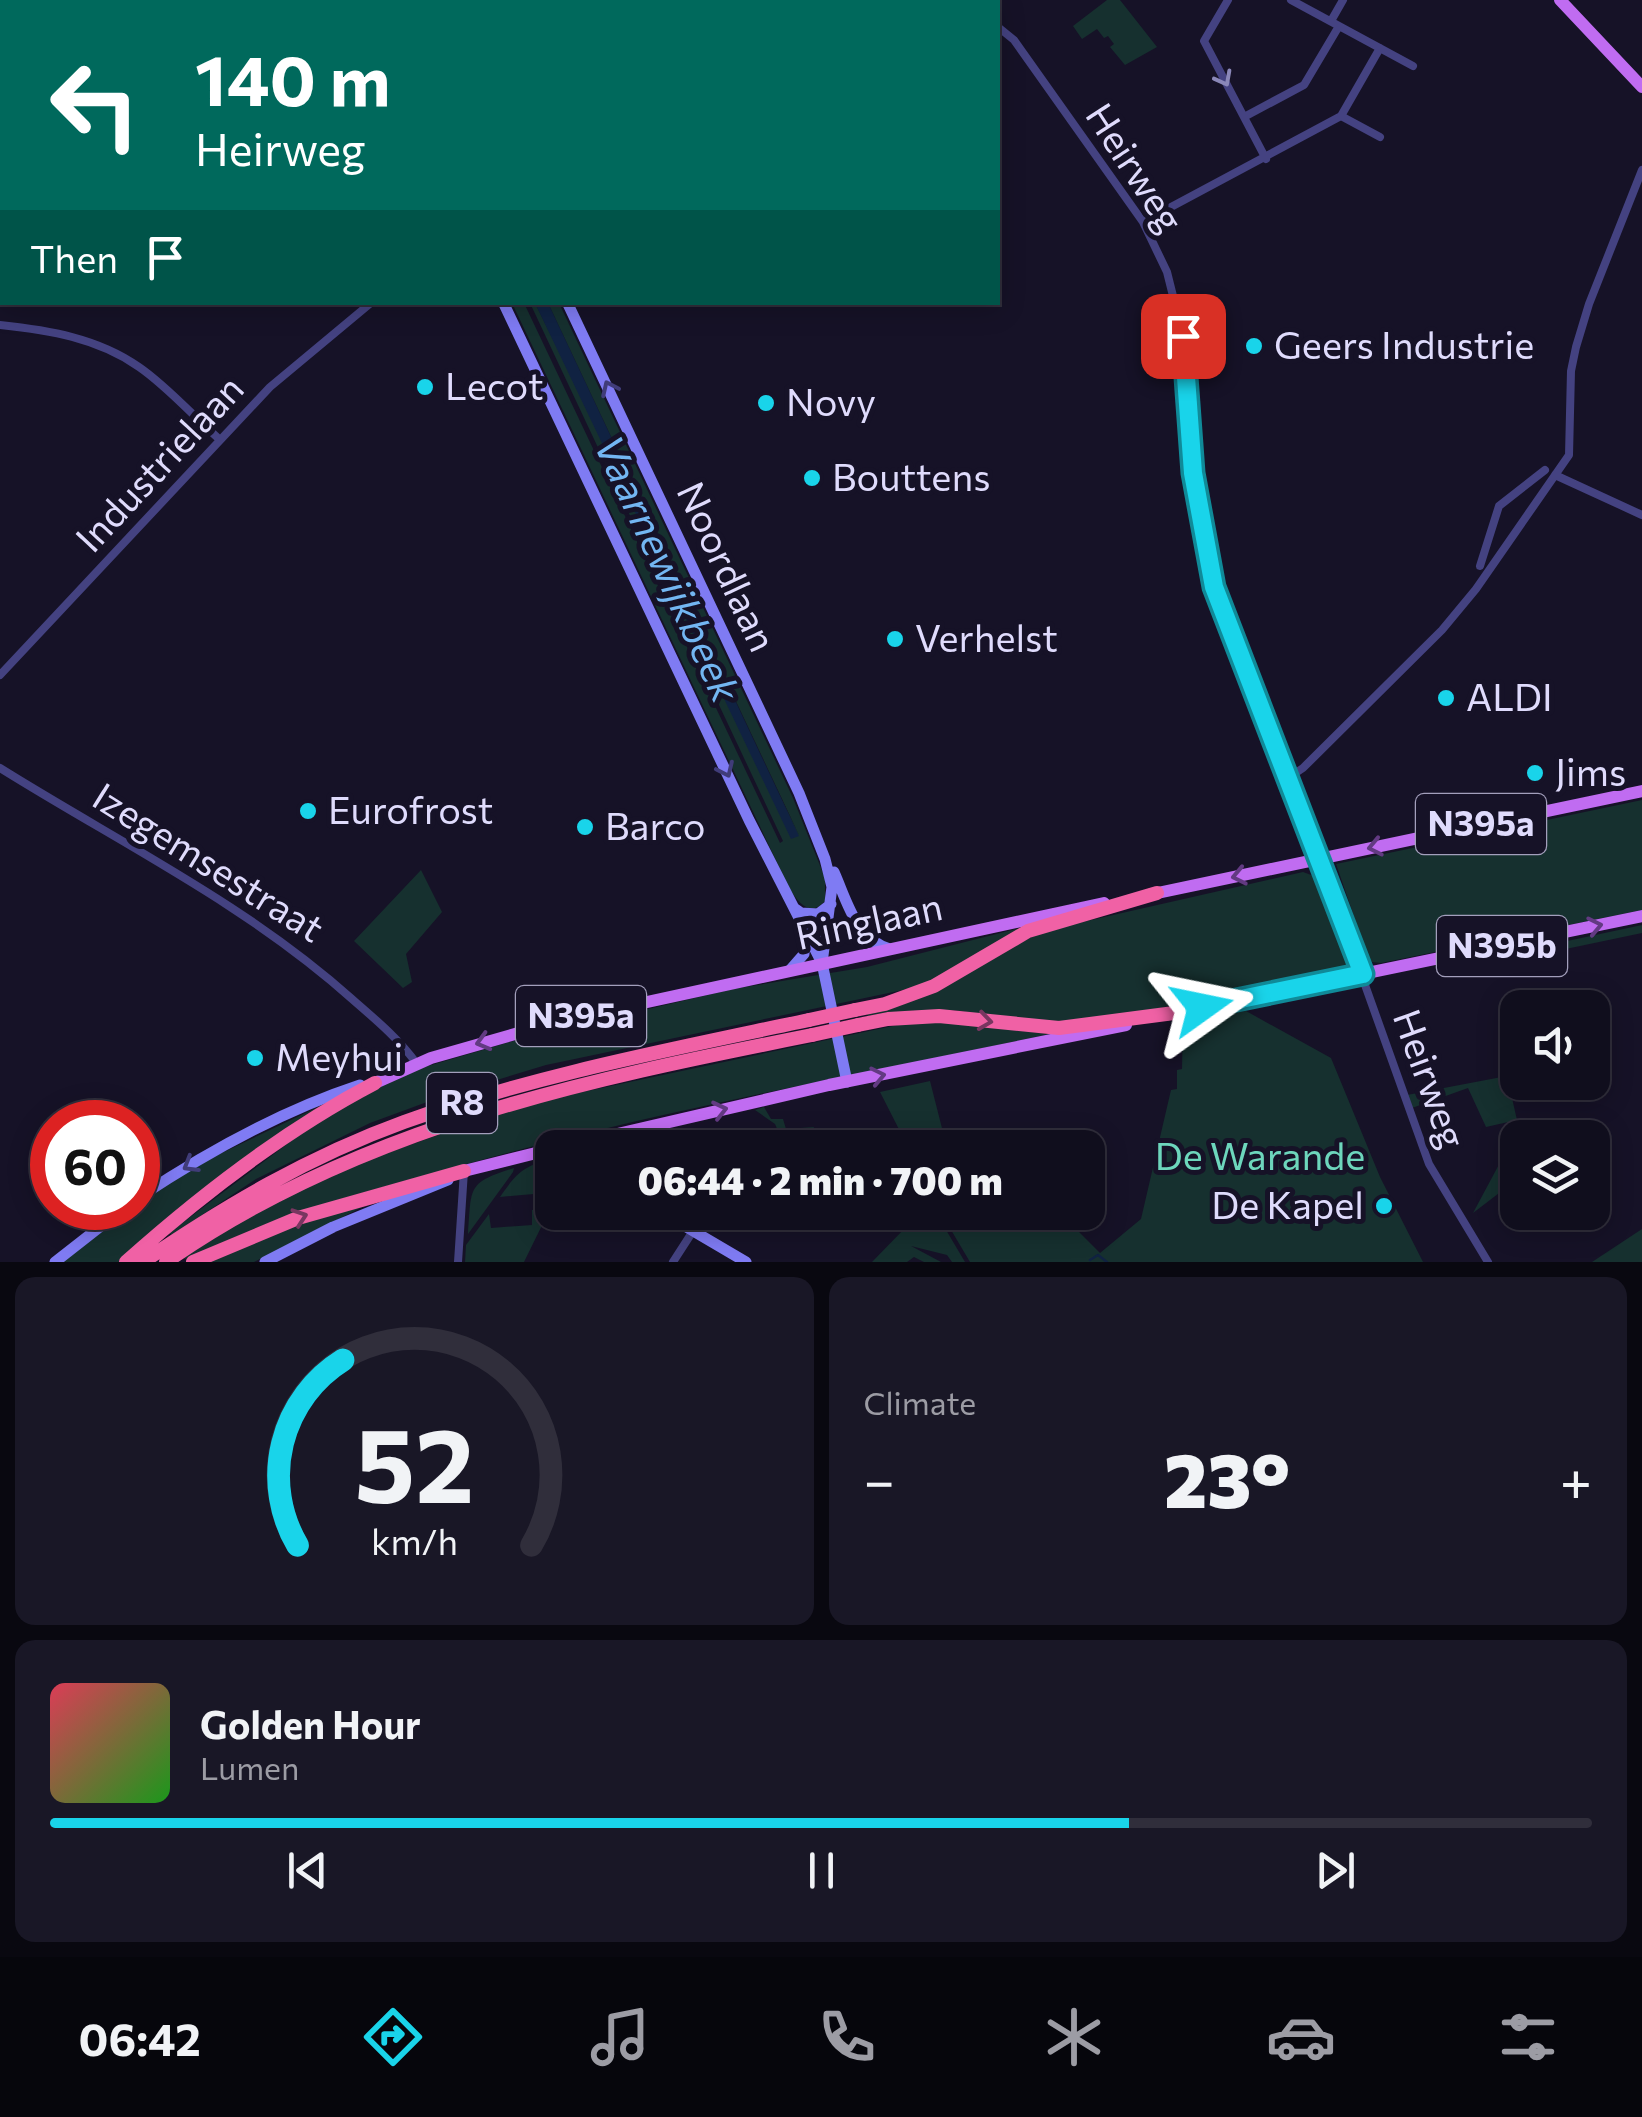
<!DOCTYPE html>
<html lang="en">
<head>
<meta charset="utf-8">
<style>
  :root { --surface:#100e1d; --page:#191726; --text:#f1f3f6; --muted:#9c9ca4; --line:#302e3b; --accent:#19d4ea }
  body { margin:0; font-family:Commissioner,sans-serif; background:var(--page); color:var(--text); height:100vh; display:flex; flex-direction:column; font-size:38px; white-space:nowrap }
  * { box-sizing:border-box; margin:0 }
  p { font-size:32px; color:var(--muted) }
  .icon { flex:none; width:55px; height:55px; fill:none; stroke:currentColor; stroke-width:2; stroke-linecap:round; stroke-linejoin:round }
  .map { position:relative; height:1262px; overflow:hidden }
  .details { display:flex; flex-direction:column; gap:15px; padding:15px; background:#090810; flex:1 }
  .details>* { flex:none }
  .banner { position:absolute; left:0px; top:0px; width:1000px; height:305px; box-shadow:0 5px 25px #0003,0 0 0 2px var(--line); background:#00695c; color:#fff; overflow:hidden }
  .tools { position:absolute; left:1500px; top:990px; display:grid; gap:20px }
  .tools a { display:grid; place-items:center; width:110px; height:110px; border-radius:20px; background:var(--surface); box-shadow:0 5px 25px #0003,0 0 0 2px var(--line); font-size:50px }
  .speed { position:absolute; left:30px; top:1100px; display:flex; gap:20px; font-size:50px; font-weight:700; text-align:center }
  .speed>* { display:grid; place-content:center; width:130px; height:130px; border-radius:50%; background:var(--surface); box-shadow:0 5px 25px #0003,0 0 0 2px var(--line); line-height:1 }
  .speed .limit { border:15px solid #d22; background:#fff; color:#111 }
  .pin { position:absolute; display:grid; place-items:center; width:85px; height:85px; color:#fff; margin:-42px; border-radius:20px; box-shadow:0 5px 15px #0006 }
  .me { position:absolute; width:110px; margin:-55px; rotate:78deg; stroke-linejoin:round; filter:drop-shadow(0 0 8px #0008) }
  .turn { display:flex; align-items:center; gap:35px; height:210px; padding:0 30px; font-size:45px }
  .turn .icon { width:130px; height:130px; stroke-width:2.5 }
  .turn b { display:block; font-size:70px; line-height:85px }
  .then { display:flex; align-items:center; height:95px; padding:0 30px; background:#0003; gap:20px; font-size:38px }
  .big { font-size:75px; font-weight:800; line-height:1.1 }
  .details .widget { flex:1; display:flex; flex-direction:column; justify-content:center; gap:15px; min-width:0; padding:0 35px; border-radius:20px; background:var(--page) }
  .details .dial { align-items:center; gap:0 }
  .dial svg { height:260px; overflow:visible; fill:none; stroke:var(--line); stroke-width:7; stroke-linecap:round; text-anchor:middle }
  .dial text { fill:var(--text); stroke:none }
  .song { display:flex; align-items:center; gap:30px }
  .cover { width:120px; height:120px; border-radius:15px; background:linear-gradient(135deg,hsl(350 70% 55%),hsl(120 70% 35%)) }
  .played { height:10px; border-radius:5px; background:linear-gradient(90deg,var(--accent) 70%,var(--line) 70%) }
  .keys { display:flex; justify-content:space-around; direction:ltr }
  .heat { display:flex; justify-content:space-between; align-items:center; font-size:55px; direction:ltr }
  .details .tiles { flex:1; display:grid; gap:15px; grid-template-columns:1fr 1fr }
  .widget:last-child { grid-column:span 2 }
  .trip { position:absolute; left:535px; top:1130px; width:570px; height:100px; border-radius:20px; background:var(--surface); box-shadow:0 5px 25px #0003,0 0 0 2px var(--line); font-weight:800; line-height:100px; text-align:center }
  .dock { display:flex; height:160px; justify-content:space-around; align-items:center; background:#06060c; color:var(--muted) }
  .dock .icon { width:70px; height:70px }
  .dock .current { color:var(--accent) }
  .dock b { font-size:45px; color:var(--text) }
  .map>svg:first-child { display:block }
</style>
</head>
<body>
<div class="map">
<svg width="1642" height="1262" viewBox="0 0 1642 1262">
  <rect width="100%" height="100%" fill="#161227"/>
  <path fill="#16302f" d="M1107 0H1120L1157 47 1125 65 1110 47 1114 44 1108 36 1104 38 1097 29 1082 39 1073 26Z
    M512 303H524L780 843 783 841 530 303H535L799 835 548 303H559L793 798 825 878V901C810 917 800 904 790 890Z
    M1642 800V910L1381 963 1372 962 1368 957 1336 864Z
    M421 870 442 912 406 954 412 982 403 988 354 941Z
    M1303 872 1314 876 1347 954 1349 964 1345 968 1133 1014 1075 1022H1033L953 1010 909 1011 868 1018 867 1014 1047 930Z
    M1036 924 922 986 546 1065 438 1098 370 1123 256 1179 172 1235 169 1233 315 1123 366 1094 421 1068 517 1040 733 989 867 967Z
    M1642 925V933L1494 964 1492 957Z
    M1246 1011 1331 1058 1380 1177 1423 1262H970L941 1213H1051L1052 1218 1063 1216 1100 1253 1141 1219 1171 1090 1177 1089V1070L1182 1069 1183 1020Z
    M921 1020 1050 1034C850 1076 649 1113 452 1168 362 1193 270 1215 188 1260L183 1258 256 1212 347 1167 526 1104Z
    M1507 1076 1517 1120 1486 1127 1468 1088 1412 1108 1407 1095Z
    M930 1081 945 1140 974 1131 978 1142 988 1146 992 1140 1006 1147H908L880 1092Z
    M335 1099 174 1216 119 1262H61L161 1188 207 1160Z
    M764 1107 771 1119H783L786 1129 814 1127 806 1147H777L781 1138 775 1124 755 1110Z
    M1518 1129 1517 1184 1507 1187 1473 1213Z
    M552 1161V1186L547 1199 545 1193 500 1197C515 1175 525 1163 552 1161Z
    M514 1168 513 1172 468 1234C472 1187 466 1183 514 1168Z
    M378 1199 254 1262H203L289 1227Z
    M551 1207 524 1262H465L466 1245 489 1214 491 1228 532 1225V1210Z
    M903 1212 936 1213 965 1262H952L947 1255 911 1246 941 1262H924L914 1257 907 1262H872L907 1226 908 1220Z
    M1642 1229V1262H1592Z"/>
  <path fill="#102242" d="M535 303H548L799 836 791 839Z"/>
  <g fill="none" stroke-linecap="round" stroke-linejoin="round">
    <path stroke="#102242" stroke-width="2.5" d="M157 2 162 0
      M0 85 2 82
      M1090 1260 1098 1255 1107 1262"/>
    <path stroke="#444281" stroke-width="8" d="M985 0 986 2
      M1228 0 1204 41 1266 159
      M1291 0 1413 66
      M1331 21 1343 0
      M998 27 1014 40 1143 222 1167 272 1183 336 1193 473 1219 602 1320 859 1429 1164 1488 1262
      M1341 116 1380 137
      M1244 117 1304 85 1339 26
      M1143 222 1341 116 1380 48
      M0 325C48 330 98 338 139 367 168 387 193 416 219 439
      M1555 475 1642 515
      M1480 566 1499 506 1545 470
      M0 675 270 387 372 302
      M0 768C120 843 246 904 352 999 375 1019 399 1039 417 1064
      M1288 778 1303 768 1442 630 1476 589 1569 455 1571 371 1576 347 1589 304 1642 170
      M458 1262 464 1171
      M673 1262 693 1231"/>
    <path stroke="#7f7bf3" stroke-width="11" d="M359 0 361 2
      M425 0 427 2
      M503 302 749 820 822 963 847 1082
      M567 302 799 793 825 859 832 887 822 963
      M834 872C847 901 856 940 890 949
      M794 908 801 913 818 914 831 904
      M790 970 804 954V937
      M138 1198C207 1152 281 1111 360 1085
      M661 1212 746 1262
      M55 1262 124 1208
      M265 1262 333 1227 448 1180"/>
    <path stroke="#c06cf1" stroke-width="12" d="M1560 0 1642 87
      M1148 895 1642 791
      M1165 1015 1642 916
      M375 1083 431 1058 564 1020 1104 903
      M557 1148 829 1085 1126 1025
      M464 1171 552 1149"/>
    <path stroke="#f061a5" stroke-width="14" d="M855 1010 885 1004 934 986 1028 931 1157 893
      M858 1025 888 1019 939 1016 1059 1028 1174 1013
      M126 1262C201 1195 285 1130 375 1083
      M143 1262C225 1206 310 1156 404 1122 535 1075 673 1049 809 1020
      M166 1262C359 1127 585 1080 812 1035
      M193 1262 298 1218 464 1171"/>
    <path stroke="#f061a5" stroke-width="14" d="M809 1020 855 1010
      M812 1035 858 1025"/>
  </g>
  <defs><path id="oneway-chevron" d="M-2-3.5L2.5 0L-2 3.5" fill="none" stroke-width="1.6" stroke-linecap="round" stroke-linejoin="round" transform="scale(2.5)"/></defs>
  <use stroke="#8a87b8" href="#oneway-chevron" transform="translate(1224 79) rotate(62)"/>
  <g stroke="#403c79">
    <use href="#oneway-chevron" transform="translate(609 388) rotate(-115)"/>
    <use href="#oneway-chevron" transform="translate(726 770) rotate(65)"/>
    <use href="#oneway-chevron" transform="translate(190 1165) rotate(149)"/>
  </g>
  <g stroke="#623a82">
    <use href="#oneway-chevron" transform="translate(1375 847) rotate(168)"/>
    <use href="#oneway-chevron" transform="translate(1239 876) rotate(168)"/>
    <use href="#oneway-chevron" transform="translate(1595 926) rotate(-12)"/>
    <use href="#oneway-chevron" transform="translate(483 1042) rotate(164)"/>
    <use href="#oneway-chevron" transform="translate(878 1076) rotate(-12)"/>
    <use href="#oneway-chevron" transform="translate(720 1110) rotate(-13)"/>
  </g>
  <g stroke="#783660">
    <use href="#oneway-chevron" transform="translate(985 1021) rotate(8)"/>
    <use href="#oneway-chevron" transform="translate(300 1217) rotate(-19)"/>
  </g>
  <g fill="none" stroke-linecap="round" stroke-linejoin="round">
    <g stroke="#108a98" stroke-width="25">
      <path id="route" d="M1183 336 1193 473 1214 587 1363 974 1202 1007"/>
    </g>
    <use href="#route" stroke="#19d4ea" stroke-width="18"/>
  </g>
  <g fill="#19d4ea" stroke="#161227" stroke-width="4">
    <circle cx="1254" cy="346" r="10"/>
    <circle cx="425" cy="387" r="10"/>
    <circle cx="766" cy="403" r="10"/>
    <circle cx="812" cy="478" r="10"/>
    <circle cx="895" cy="639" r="10"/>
    <circle cx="1446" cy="698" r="10"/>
    <circle cx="1535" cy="773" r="10"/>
    <circle cx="308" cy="811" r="10"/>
    <circle cx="585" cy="827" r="10"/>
    <circle cx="255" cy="1058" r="10"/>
    <circle cx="1384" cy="1206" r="10"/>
  </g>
  <g text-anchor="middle" stroke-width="10" stroke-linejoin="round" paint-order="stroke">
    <g fill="#161227" stroke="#a39fbc" stroke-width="2.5">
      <rect x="1416" y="794" width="130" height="60" rx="8"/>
      <rect x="1437" y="916" width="130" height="60" rx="8"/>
      <rect x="516" y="986" width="130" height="60" rx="8"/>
      <rect x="427" y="1073" width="70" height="60" rx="8"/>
    </g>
    <g font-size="35" font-weight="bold" fill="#dfdbfc">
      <text x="1481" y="836">N395a</text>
      <text x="1502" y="958">N395b</text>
      <text x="581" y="1028">N395a</text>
      <text x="462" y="1115">R8</text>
    </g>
    <g font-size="38" fill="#dfdbfc" stroke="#161227">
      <text transform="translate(1134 168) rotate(57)" y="13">Heirweg</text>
      <text transform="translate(160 464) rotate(-47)" y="13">Industrielaan</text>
      <text transform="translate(726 567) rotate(65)" y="13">Noordlaan</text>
      <text transform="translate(208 863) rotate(32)" y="13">Izegemsestraat</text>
      <text transform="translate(869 922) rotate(-12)" y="13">Ringlaan</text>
      <text transform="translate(1429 1079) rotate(70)" y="13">Heirweg</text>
    </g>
    <g font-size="38" fill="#dfdbfc" stroke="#161227" text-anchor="start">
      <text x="1274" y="359">Geers Industrie</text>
      <text x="445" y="400">Lecot</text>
      <text x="786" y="416">Novy</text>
      <text x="832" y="491">Bouttens</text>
      <text x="915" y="652">Verhelst</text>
      <text x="1466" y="711">ALDI</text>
      <text x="1555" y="786">Jims</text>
      <text x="328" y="824">Eurofrost</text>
      <text x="605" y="840">Barco</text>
      <text x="275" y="1071">Meyhui</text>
      <text x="1364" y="1219" text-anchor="end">De Kapel</text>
    </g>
    <g font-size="38" fill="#6dd6bc" stroke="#161227">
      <text x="1260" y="1170">De Warande</text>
    </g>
    <g font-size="40" font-style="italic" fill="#73b6f2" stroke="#161227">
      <text transform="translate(667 569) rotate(65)" y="14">Vaarnewijkbeek</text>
    </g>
  </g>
</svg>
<div class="tools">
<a><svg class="icon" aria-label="sound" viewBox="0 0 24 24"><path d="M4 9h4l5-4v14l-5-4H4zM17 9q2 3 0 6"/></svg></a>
<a><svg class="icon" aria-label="layers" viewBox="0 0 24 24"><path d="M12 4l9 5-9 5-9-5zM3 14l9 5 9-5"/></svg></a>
</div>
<div class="speed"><div class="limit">60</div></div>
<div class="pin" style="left:1183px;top:336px;background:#d93025"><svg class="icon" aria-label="arrive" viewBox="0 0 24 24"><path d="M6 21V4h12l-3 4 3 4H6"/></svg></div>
<svg class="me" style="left:1202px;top:1007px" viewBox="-20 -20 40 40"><path d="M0-17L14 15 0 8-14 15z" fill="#19d4ea" stroke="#fff" stroke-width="4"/></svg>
<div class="trip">06:44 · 2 min · 700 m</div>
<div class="banner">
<div class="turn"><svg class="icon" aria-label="left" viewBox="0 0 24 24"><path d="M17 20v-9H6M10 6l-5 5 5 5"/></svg><div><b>140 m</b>Heirweg</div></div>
<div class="then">Then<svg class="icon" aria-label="arrive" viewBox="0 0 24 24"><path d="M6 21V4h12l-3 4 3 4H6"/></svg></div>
</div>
</div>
<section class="details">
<div class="tiles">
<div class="widget dial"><svg viewBox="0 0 100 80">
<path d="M14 69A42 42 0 1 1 86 69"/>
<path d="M14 69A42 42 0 0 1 28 12" stroke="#19d4ea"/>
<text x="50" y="56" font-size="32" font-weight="700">52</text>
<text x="50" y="72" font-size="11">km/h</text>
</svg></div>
<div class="widget"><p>Climate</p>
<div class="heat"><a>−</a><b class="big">23°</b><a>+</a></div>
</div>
<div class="widget">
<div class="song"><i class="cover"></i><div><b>Golden Hour</b><p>Lumen</p></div></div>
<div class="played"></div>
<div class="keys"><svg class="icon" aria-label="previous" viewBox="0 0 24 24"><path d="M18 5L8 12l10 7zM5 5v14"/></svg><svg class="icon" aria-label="pause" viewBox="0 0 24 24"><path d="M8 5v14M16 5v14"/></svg><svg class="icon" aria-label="next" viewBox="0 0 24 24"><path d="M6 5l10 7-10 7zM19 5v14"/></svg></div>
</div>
</div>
</section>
<nav class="dock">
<b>06:42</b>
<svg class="icon current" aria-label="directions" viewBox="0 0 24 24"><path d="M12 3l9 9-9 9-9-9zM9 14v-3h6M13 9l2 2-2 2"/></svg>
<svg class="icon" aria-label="music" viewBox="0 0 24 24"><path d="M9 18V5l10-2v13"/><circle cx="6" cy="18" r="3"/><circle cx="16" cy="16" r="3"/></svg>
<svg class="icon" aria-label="phone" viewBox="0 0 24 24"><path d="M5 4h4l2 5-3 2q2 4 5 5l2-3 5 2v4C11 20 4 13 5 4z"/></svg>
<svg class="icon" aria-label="climate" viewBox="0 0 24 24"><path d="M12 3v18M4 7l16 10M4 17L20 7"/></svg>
<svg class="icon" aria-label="car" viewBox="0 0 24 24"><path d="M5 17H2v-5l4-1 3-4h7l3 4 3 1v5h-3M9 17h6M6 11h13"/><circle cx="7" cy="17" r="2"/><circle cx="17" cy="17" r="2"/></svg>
<svg class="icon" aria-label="filters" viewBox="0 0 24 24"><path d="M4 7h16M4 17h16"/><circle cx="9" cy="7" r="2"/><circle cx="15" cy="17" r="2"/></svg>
</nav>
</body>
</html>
